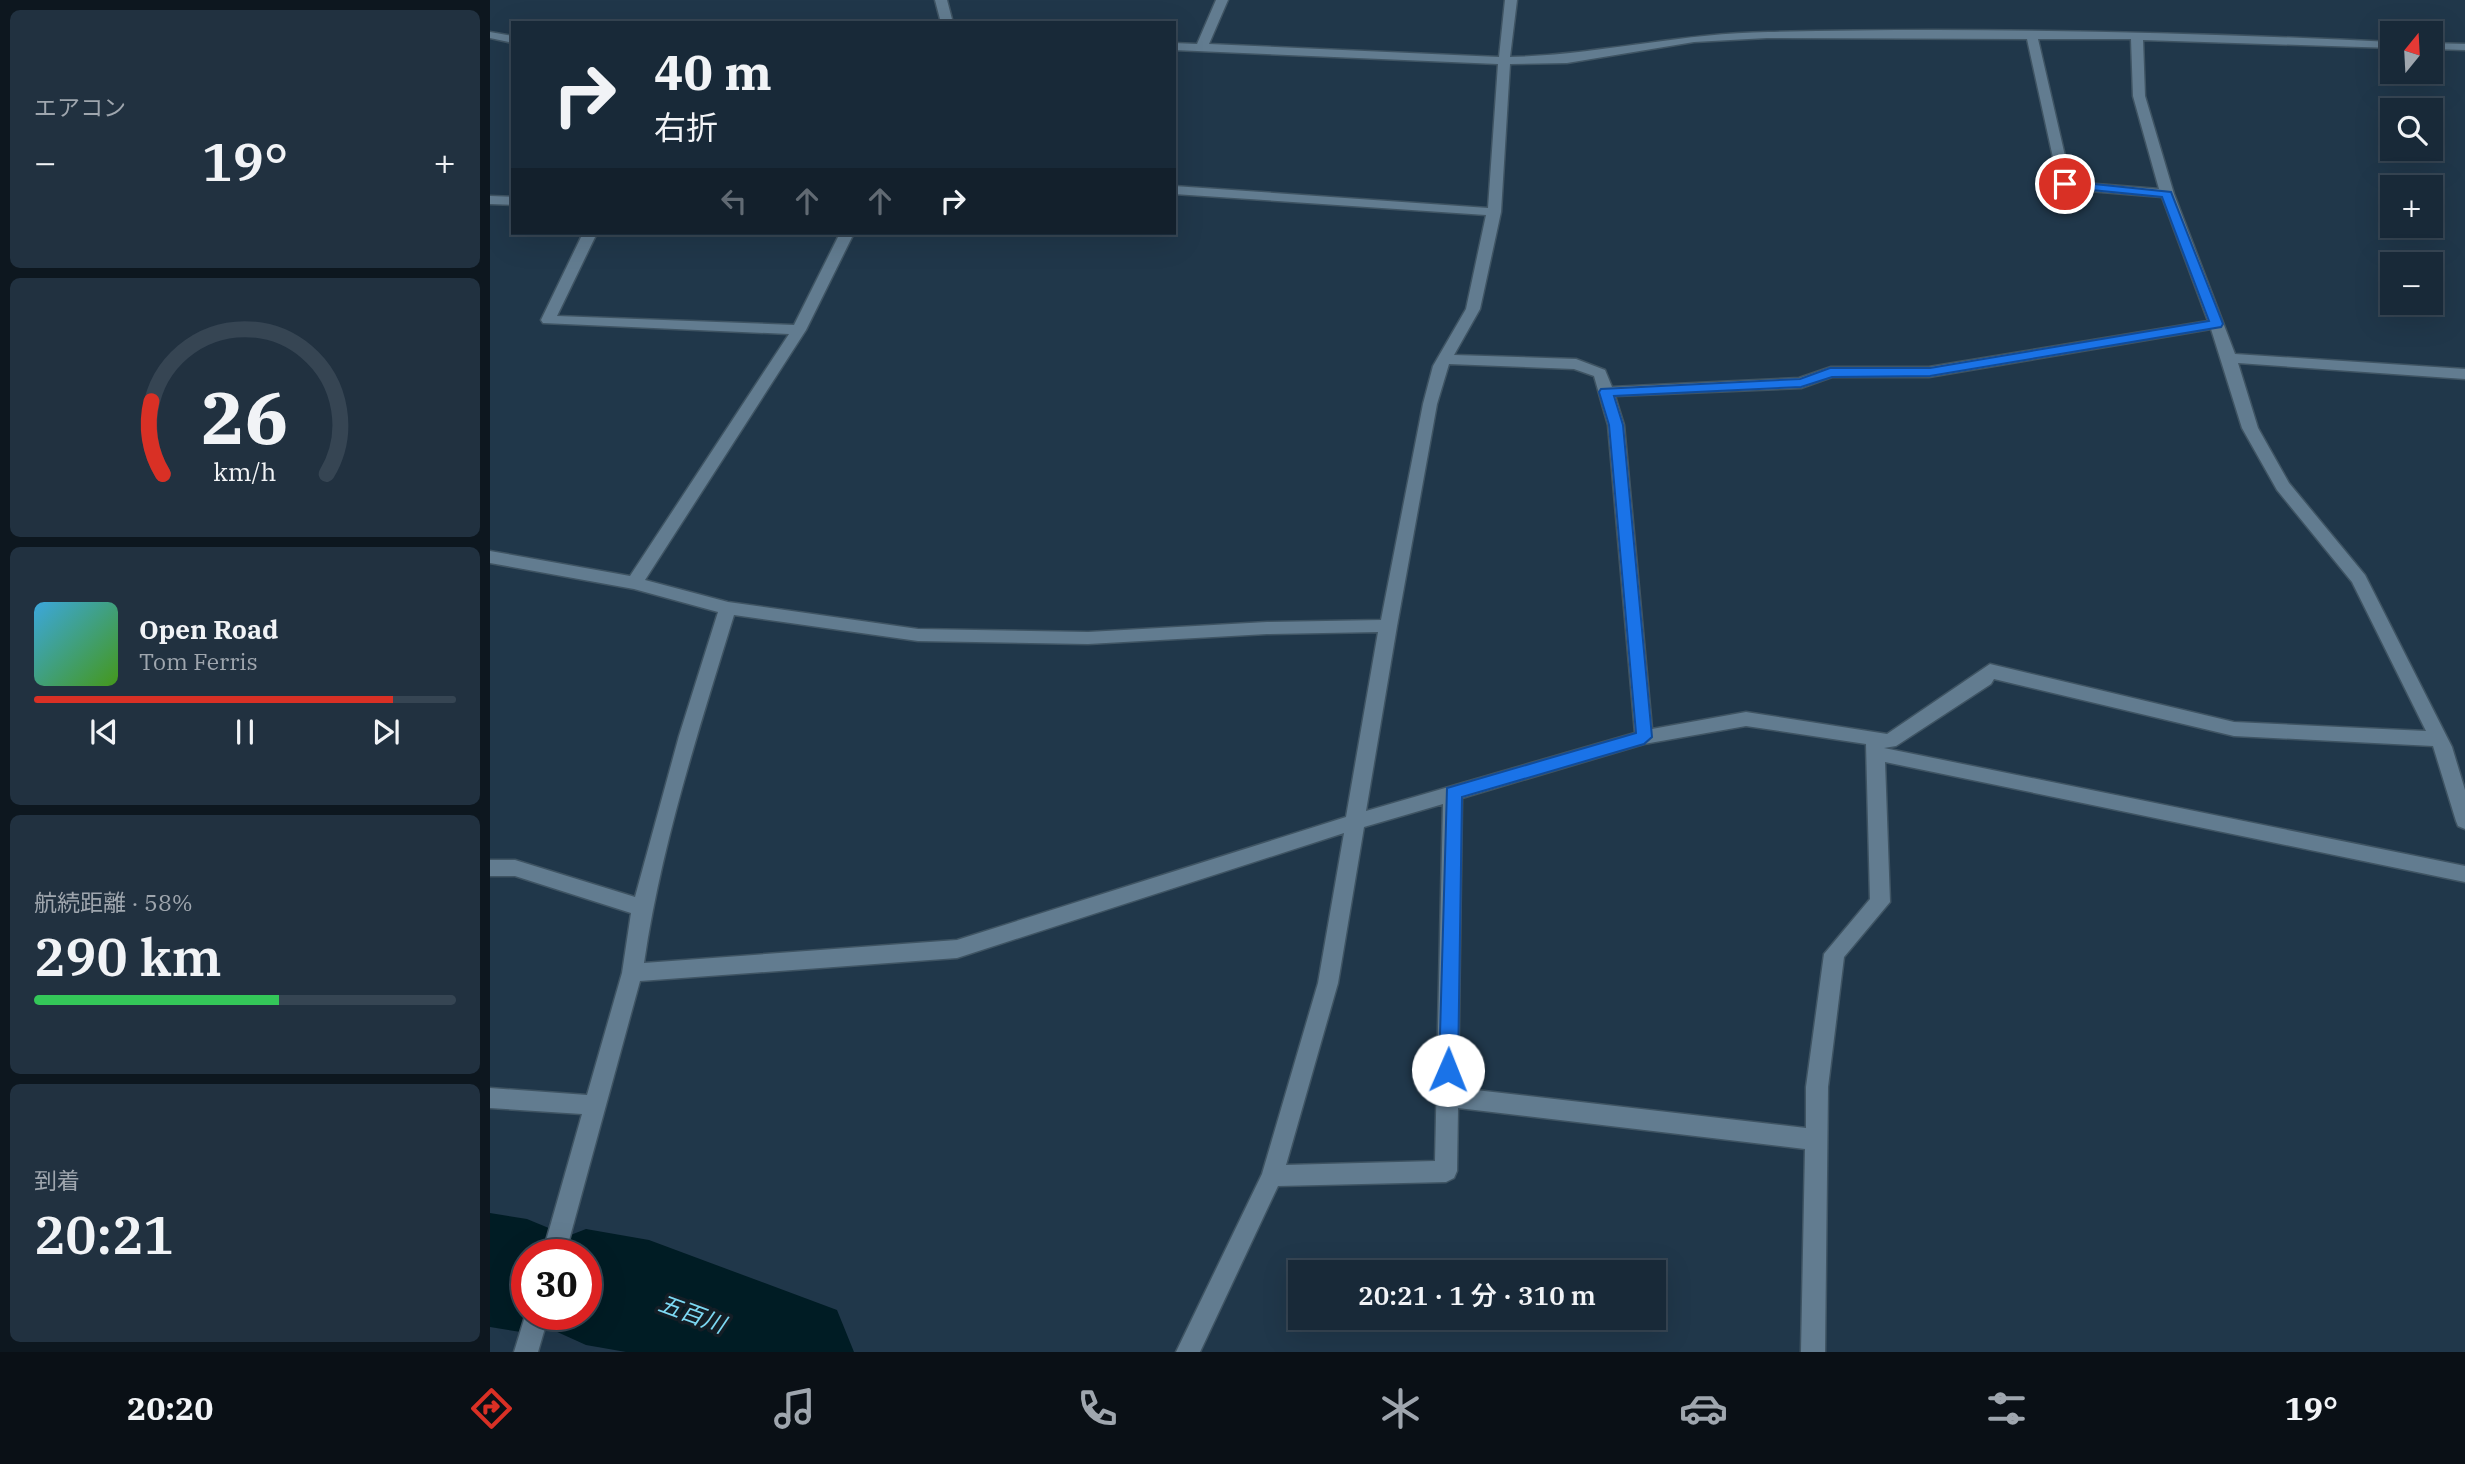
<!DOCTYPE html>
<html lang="ja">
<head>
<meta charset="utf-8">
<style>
  :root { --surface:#182938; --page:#213140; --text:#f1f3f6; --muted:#9fa6ae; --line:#364553; --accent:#d93025 }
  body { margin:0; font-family:"IBM Plex Serif","Noto Sans JP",serif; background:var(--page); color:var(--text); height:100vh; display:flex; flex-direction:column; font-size:26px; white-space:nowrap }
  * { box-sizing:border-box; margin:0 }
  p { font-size:23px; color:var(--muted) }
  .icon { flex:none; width:38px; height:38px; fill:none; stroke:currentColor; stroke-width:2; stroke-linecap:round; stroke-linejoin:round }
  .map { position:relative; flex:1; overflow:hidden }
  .drawer { display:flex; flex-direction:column; gap:10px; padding:10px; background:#0d171f; width:490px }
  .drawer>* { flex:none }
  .hud { position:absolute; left:21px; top:21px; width:665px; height:214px; border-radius:0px; box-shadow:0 7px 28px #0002,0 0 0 2px var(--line); background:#182938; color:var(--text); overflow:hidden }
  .needle { width:46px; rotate:18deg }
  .controls { position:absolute; left:1890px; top:21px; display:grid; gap:14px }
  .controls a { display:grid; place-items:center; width:63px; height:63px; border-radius:0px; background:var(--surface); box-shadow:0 7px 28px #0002,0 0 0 2px var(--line); font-size:35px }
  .speed { position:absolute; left:21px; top:1239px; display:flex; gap:14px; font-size:35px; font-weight:700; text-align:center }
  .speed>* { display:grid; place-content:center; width:91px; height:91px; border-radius:50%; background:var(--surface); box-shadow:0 7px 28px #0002,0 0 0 2px var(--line); line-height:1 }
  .speed .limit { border:10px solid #d22; background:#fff; color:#111 }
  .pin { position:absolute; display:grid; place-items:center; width:60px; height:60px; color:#fff; margin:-30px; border:4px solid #fff; border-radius:50%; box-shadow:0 2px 7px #0007 }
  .me { position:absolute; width:77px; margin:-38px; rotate:1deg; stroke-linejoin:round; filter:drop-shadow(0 0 5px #0008) }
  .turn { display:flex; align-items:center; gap:24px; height:147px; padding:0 28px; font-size:32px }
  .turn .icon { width:91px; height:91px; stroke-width:2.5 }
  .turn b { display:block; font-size:49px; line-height:60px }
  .lanes { display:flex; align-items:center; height:66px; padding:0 28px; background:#0003; justify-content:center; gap:35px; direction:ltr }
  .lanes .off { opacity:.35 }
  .big { font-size:52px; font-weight:600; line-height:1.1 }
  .drawer .tile { flex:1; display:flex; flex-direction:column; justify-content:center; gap:10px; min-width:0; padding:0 24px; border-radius:10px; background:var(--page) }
  .drawer .dial { align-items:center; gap:0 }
  .dial svg { height:182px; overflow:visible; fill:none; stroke:var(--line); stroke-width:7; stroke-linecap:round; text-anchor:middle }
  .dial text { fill:var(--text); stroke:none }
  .song { display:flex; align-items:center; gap:21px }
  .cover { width:84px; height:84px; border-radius:10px; background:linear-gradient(135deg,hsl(200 70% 55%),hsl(100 70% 35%)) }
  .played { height:7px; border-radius:4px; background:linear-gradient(90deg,var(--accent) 85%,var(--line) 85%) }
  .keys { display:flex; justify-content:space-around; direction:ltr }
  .heat { display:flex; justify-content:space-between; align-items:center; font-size:38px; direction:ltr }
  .charge { height:10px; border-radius:5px; background:linear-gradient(90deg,#34c759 58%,var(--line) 0) }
  .trip { position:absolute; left:798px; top:1260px; width:378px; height:70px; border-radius:0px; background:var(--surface); box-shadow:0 7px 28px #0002,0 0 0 2px var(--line); font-weight:600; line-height:70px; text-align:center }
  .dock { display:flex; height:112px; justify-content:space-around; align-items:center; background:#0a1016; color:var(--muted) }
  .dock .icon { width:49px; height:49px }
  .dock .selected { color:var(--accent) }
  .dock b { font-size:32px; color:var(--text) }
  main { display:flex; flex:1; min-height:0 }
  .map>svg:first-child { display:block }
</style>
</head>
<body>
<main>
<section class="drawer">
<div class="tile"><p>エアコン</p>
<div class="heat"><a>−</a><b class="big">19°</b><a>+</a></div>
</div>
<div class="tile dial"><svg viewBox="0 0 100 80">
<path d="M14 69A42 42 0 1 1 86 69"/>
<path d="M14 69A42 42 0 0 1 9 37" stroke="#d93025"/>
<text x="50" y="56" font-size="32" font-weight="700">26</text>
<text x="50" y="72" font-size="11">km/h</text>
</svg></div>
<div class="tile">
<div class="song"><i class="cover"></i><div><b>Open Road</b><p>Tom Ferris</p></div></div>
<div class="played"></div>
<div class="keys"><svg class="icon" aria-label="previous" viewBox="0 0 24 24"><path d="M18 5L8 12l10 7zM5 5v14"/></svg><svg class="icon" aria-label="pause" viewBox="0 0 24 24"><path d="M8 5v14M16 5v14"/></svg><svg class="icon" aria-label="next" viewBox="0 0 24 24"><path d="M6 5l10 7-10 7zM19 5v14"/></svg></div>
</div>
<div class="tile"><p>航続距離 · 58%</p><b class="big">290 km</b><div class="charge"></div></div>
<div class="tile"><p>到着</p><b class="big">20:21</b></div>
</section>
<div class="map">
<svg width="1975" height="1352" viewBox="0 0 1975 1352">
  <rect width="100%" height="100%" fill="#20374a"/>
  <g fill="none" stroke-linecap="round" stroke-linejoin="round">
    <path fill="#001c24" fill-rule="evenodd" d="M0 1213 37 1219 78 1236 96 1229 159 1240 347 1310 364 1352H136L96 1345 54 1326 37 1333 0 1327ZM37 1255H96V1314H37Z"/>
    <g stroke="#3f5463" stroke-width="3">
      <path id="minor" d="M445 0H457L463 23H451Z
        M726 0H738L719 44 1009 57 1015 0H1027L1020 57C1107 55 1191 33 1278 32 1486 27 1695 32 1902 42V48L1653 40 1655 96 1684 194 1745 354 1975 369V379L1748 363 1768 428 1799 483 1875 575 1962 747 1975 790V829L1968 826 1966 821 1943 746 1744 736 1504 679 1501 684 1406 746 1394 748 1975 866V882L1395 762 1400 902 1354 957 1338 1087 1335 1352H1311L1315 1149 968 1108 967 1171 964 1178 956 1182 788 1186 710 1352H686L772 1174 828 983 854 833 467 958 150 981 75 1255H52L92 1114 0 1108V1088L97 1095 132 973 141 913 25 876H0V860H25L145 897 189 736 228 612 144 589 0 563V551L140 576 299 334 53 323 51 320 93 233H107L67 316 304 325 350 233H364L316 330 155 580 238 602 428 629 598 632 777 622 891 620 933 404 943 366 976 309 996 215 684 194V186L998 208 1008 64 684 50V43L707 44ZM1277 38 1537 39 1569 185 1575 189 1672 197 1718 321 1439 367H1341L1309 378 1122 387 1115 370 1086 359 964 355 990 309 1011 212 1020 64 1077 63 1204 42ZM1548 39H1641L1643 96 1669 189 1581 182ZM1721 329 1752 428 1787 490 1862 582 1936 731 1744 722 1500 664 1397 734 1256 712 1162 729 1134 425 1125 396 1311 388 1342 377H1439ZM959 364 1084 369 1104 376 1118 425 1145 733 876 811 907 626 947 404ZM244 615 428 641 598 644 777 634 888 632 856 817 467 940 154 963C171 845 209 729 244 615ZM1256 726 1376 744 1380 899 1334 954 1316 1087V1128L968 1088 972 798 1154 744ZM953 804 945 1161 796 1165 848 983 874 827Z
        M0 32 23 36V43L0 38Z
        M1941 43 1975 44V50L1941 49Z
        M0 196 23 197V205L0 204Z
        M37 1310V1314H59L48 1352H24Z"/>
    </g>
    <use href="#minor" fill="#627c90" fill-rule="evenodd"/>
  </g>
  <path fill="#1a73e8" stroke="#114b97" stroke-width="2" d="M1575 181 1681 192 1733 324 1731 327 1440 376 1342 377 1311 387 1124 396 1133 425 1162 737 1154 744 972 797 968 1070 965 1076 958 1078 952 1076 949 1070 957 788 1146 733 1119 425 1109 392 1111 389 1310 379 1340 368H1440L1719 321 1672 197 1571 187 1569 184Z"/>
  <g text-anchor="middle" stroke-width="7" stroke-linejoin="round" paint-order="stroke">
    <g font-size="23" font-style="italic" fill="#7dd8f3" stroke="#141e26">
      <text transform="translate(202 1314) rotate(20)" y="8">五百川</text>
    </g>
  </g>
</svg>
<div class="controls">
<a><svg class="needle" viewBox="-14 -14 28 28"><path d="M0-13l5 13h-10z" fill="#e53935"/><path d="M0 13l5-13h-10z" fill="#9fa6ae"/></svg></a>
<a><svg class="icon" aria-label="search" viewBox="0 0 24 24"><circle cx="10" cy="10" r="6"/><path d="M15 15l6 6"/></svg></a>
<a>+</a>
<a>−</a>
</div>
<div class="speed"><div class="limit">30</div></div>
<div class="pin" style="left:1575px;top:184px;background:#d93025"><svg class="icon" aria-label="arrive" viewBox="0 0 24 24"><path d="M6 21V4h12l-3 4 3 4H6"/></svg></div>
<svg class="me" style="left:958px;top:1070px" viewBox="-20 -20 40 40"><circle r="19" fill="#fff"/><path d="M0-13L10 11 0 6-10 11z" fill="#1a73e8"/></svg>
<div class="trip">20:21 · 1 分 · 310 m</div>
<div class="hud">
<div class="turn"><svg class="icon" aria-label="right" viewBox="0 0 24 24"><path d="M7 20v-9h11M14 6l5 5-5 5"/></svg><div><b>40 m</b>右折</div></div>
<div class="lanes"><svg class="icon off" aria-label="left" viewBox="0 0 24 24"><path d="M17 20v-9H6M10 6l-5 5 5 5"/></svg><svg class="icon off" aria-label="ahead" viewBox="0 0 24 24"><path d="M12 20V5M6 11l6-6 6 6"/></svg><svg class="icon off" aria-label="ahead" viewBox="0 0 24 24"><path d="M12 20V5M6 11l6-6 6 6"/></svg><svg class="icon" aria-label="right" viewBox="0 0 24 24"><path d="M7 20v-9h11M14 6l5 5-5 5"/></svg></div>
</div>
</div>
</main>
<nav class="dock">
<b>20:20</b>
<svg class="icon selected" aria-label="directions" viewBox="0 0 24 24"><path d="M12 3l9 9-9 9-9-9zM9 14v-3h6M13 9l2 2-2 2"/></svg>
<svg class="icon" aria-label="music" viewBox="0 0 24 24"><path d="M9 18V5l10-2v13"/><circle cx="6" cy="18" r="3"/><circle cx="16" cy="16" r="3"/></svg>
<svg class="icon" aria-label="phone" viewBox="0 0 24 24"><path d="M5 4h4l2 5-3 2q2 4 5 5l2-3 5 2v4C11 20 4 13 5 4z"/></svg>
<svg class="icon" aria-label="climate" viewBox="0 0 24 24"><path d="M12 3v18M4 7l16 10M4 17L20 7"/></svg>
<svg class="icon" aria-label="car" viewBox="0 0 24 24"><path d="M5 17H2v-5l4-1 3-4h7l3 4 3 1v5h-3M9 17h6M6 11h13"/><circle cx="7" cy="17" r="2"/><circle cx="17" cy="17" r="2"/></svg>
<svg class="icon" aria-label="filters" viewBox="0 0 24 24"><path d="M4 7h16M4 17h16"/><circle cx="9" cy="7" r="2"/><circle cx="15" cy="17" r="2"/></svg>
<b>19°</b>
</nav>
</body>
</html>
